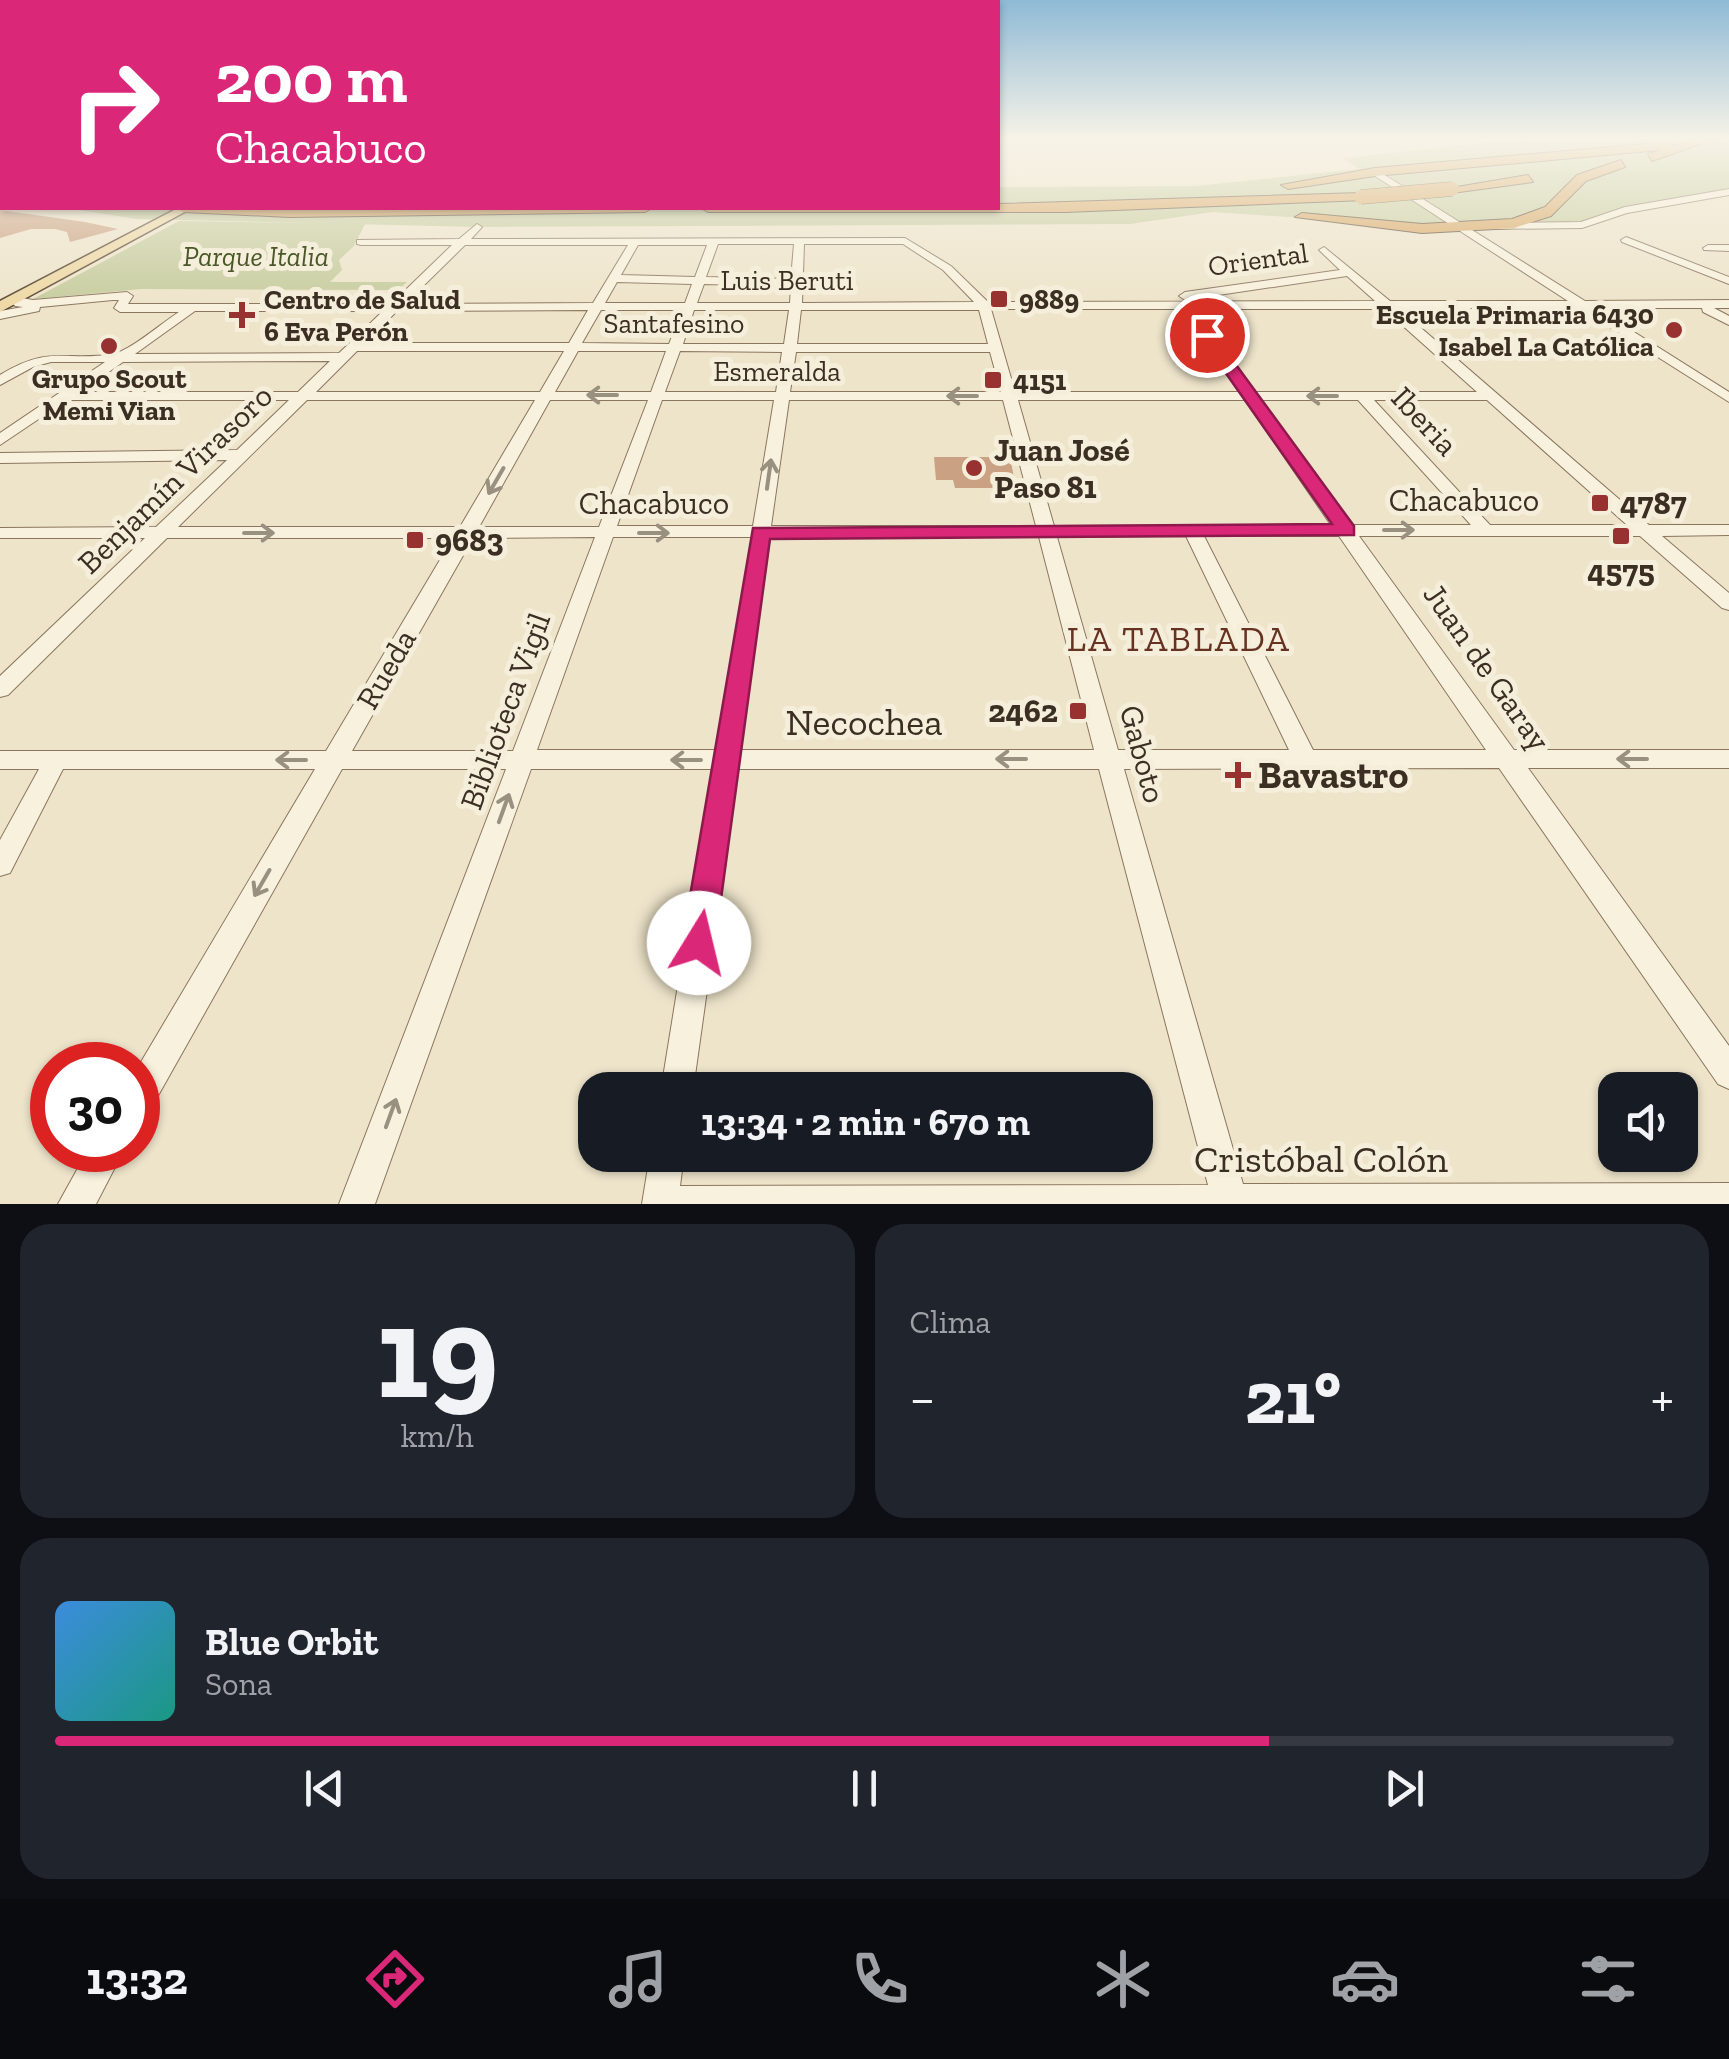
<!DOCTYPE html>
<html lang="es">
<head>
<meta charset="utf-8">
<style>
  :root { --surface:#171b24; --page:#20242c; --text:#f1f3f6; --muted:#9ea1a6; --line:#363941; --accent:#db2777 }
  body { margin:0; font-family:"Zilla Slab",serif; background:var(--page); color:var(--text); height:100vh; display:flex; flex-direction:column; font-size:38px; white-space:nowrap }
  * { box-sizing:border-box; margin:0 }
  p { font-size:32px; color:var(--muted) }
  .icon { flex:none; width:55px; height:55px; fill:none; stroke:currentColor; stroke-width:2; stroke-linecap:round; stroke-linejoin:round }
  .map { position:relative; height:1204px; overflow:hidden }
  .side { display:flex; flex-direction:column; gap:20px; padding:20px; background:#0d0f14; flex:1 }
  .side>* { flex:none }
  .banner { position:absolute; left:0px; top:0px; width:1000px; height:210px; box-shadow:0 2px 8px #0004; background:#db2777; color:#fff; overflow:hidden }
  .tools { position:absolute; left:1598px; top:1072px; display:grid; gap:20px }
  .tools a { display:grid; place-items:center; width:100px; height:100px; border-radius:20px; background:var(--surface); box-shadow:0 2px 8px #0004; font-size:50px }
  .speed { position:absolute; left:30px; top:1042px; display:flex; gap:20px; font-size:50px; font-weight:700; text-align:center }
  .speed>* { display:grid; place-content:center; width:130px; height:130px; border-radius:50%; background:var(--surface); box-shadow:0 2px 8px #0004; line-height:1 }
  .speed .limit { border:15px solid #d22; background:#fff; color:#111 }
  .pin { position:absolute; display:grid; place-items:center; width:85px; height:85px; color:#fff; margin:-42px; border:5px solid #fff; border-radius:50%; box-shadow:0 2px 10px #0007 }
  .me { position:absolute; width:110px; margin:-55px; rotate:9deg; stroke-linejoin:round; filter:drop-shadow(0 0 8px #0008) }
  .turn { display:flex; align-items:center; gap:35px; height:210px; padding:0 50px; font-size:45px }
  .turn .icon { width:130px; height:130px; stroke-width:2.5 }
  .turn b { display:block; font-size:70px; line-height:85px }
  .big { font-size:75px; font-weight:800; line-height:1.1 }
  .side .tile { flex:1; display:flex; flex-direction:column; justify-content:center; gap:15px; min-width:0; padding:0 35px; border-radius:30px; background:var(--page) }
  .side .dial { align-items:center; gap:0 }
  .dial b { font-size:130px; line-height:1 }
  .song { display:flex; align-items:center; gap:30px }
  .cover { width:120px; height:120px; border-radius:15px; background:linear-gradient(135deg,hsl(210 70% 55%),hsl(170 70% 35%)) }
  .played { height:10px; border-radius:5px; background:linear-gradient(90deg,var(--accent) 75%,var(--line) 75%) }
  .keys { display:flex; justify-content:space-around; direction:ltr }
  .heat { display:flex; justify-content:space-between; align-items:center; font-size:55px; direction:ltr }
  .side .tiles { flex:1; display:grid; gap:20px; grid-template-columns:1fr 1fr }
  .tile:last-child { grid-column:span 2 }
  .trip { position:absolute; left:578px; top:1072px; width:575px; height:100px; border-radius:30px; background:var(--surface); box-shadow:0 2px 8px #0004; font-weight:800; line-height:100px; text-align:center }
  .menu { display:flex; height:160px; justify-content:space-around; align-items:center; background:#090b0e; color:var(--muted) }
  .menu .icon { width:70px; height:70px }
  .menu .active { color:var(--accent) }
  .menu b { font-size:45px; color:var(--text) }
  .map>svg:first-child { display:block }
</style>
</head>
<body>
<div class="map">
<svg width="1729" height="1204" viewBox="0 0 1729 1204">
  <rect width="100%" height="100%" fill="#eee4ca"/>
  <path fill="#c6cc9e" d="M1508 140H1729V192L1625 210 1582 225H1408L1213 212 1130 224 477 227 136 219 67 208H998V187L1197 186 1359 169 1343 158Z
    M179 221 365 224 354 246 339 260 342 270 330 282H407L398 290 141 289 33 299Z"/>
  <path fill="#caa182" d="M0 210 85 222 118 229 70 242 67 232 55 229H31L0 238Z
    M934 457H1010L1016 488H955L953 480H936Z"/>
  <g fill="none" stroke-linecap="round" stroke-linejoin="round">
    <g stroke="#8a765f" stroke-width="2">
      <path id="minor" d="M1375 169 1585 301 1729 300V308H1714L1729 316V325L1703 312 1702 308H1596L1729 392V402L1580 308H1398L1649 525H1729V535L1662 536 1729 593V610L1722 608 1640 536H1359L1514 750H1729V768H1528L1729 1046V1089L1718 1084 1499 768 1124 769 1243 1184 1729 1183V1204H642L650 1155H684L680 1186 1208 1185 1099 769H738L693 1090H661L713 769H531L375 1204H339L506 769H342L150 1110 138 1114V1067L315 769H63L10 873 0 876V840L39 769H0V751H326L453 538H167L8 695 0 697V676L145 538H0V528L156 527 227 460 0 463V453L237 450 289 400H67L0 445V433L105 362H51L33 367 0 385V375C51 344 64 362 113 354 130 351 163 322 179 312H120L114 308 119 300H113L40 307 39 311 0 319V311L23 307 15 306 9 299 11 296 33 300 127 292 133 296 128 304H391L452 245H361L357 244V240L459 239 477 224 482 227 471 239 905 238 951 266 988 302 1375 301 1347 276 1185 300 1179 296 1185 292 1340 270 1319 250 1324 247 1390 301H1568L1372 174ZM718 244H794L791 279 706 277ZM804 244H903L943 270 974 302 802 303ZM465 245H628L593 303 405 304ZM638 245H707L695 277 621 275ZM617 282 692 284 685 303H605ZM704 284 791 286 790 303H697ZM991 309H1182L1239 392H1015ZM1194 309H1384L1477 392H1254ZM588 310 569 343H365L397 311ZM601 310H682L669 344 582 343ZM694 310H789L784 344H683ZM801 310H979L988 344H797ZM195 311H383L361 332 284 331 278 335 284 339 353 340 339 353 135 354ZM357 351H564L540 392H316ZM578 351H666L651 392H555ZM680 351 782 352 776 392H665ZM796 352H990L1001 392H790ZM330 361 298 392H80L123 362ZM307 400H535L460 527H178ZM550 400H648L599 527H479ZM662 400H774L753 526H617ZM789 400H1003L1036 526H771ZM1018 400H1245L1331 525 1054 526ZM1260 400H1358L1471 525H1351ZM1374 400H1487L1627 525H1490ZM1186 536 1289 750H1118L1057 537ZM1204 536H1339L1486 750H1313ZM595 537 513 751H352L473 538ZM613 537H752L717 750H537ZM770 537H1039L1094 750H740Z
        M1729 189V195L1627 213 1582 228 1492 229 1487 226 1492 223 1581 222 1625 207Z
        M1626 237 1729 277V284L1622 242 1621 240Z
        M1708 245H1729V251L1704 250 1703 248Z
        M88 1150H124L96 1204H58Z"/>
    </g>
    <g stroke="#584532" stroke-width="3">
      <path id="major" d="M178 208H192L0 312V301Z"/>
    </g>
    <g stroke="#584532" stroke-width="2">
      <path id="highway" d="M1695 140H1712L1652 161 1648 154 1661 150 1375 176 1288 189 1281 185 1375 168 1668 142 1674 146Z
        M0 157H2V165H0Z
        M1621 160 1625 167 1586 181 1551 216 1514 228 1422 233 1295 217 1302 213 1422 224 1512 219 1545 207 1577 175Z
        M1528 175 1533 182 1452 193 1445 189Z
        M1361 193 1366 200 1065 212H708L701 208H998V204Z
        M176 208H652L645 212 290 217 183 212Z"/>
    </g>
    <use href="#minor" fill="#f8f1dd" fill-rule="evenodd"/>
    <use href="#major" fill="#eed8a5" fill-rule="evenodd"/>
    <use href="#highway" fill="#d8a560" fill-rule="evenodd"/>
    <g stroke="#584532" stroke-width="15" stroke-linecap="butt">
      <path id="highway-bridge" d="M1361 197 1452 189"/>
    </g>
    <use href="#highway-bridge" stroke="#d8a560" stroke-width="14"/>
  </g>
  <defs><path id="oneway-shaft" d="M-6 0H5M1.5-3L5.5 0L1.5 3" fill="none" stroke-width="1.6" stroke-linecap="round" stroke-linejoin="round" transform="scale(2.5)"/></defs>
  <g stroke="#9a9080">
    <use href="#oneway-shaft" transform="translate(602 395) rotate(-180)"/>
    <use href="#oneway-shaft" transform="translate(962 396) rotate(-180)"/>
    <use href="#oneway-shaft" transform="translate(1322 396) rotate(180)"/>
    <use href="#oneway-shaft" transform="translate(769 474) rotate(-82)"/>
    <use href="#oneway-shaft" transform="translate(496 481) rotate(120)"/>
    <use href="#oneway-shaft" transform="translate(1399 530)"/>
    <use href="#oneway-shaft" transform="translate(259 533)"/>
    <use href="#oneway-shaft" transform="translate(654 533)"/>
    <use href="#oneway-shaft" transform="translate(1011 759) rotate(180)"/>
    <use href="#oneway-shaft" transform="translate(1632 759) rotate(180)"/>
    <use href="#oneway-shaft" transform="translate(291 760) rotate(180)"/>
    <use href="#oneway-shaft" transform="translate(686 760) rotate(180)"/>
    <use href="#oneway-shaft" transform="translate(504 808) rotate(-70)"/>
    <use href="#oneway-shaft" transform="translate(262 883) rotate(120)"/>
    <use href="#oneway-shaft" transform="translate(391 1113) rotate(-70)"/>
  </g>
  <linearGradient id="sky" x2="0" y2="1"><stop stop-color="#8fbad6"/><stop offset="0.45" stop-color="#f7f3e7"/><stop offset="1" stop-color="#f7f3e7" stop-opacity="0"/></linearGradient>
  <rect width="1729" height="308" fill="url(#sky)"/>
  <path fill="#db2777" stroke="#8e194d" stroke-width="2.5" d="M1202 332H1212L1354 526V535L770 539 715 943 710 954 699 958 687 954 682 943 753 528 1332 524 1199 335Z"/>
  <g fill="#973231" stroke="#f5eeda" stroke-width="4">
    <rect x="989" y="289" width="20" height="20" rx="5"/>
    <path d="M237 300h10v10h10v10h-10v10h-10v-10h-10v-10h10z"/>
    <circle cx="1674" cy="330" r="10"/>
    <circle cx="109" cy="346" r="10"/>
    <rect x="983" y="370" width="20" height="20" rx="5"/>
    <circle cx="974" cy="468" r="10"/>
    <rect x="1590" y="493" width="20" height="20" rx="5"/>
    <rect x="1611" y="526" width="20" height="20" rx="5"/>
    <rect x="405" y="530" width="20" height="20" rx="5"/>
    <rect x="1068" y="701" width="20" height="20" rx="5"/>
    <path d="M1233 760h10v10h10v10h-10v10h-10v-10h-10v-10h10z"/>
  </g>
  <g text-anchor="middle" stroke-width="10" stroke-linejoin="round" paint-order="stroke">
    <g font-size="28" font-style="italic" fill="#4a5729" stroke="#f5eeda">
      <text x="256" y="266">Parque Italia</text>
    </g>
    <g font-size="28" fill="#3b2e22" stroke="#f5eeda">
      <text transform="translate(1258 259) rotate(-8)" y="10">Oriental</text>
      <text x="787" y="290">Luis Beruti</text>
      <text x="674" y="333">Santafesino</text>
      <text x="777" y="381">Esmeralda</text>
    </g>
    <g font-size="28" font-weight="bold" fill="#3b2e22" stroke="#f5eeda" text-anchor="start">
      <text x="264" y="309">Centro de Salud<tspan x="264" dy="32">6 Eva Perón</tspan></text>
      <text x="1019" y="309">9889</text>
      <text x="1654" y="324" text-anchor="end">Escuela Primaria 6430<tspan x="1654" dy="32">Isabel La Católica</tspan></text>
      <text x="109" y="388" text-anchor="middle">Grupo Scout<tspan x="109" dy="32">Memi Vian</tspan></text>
      <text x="1013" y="390">4151</text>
    </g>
    <g font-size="32" fill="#3b2e22" stroke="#f5eeda">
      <text transform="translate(1425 421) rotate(47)" y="11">Iberia</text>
      <text transform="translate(175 479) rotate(-44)" y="11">Benjamín Virasoro</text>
      <text x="1464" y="511">Chacabuco</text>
      <text x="654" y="514">Chacabuco</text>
      <text transform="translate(1487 667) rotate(55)" y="11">Juan de Garay</text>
      <text transform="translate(386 669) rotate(-60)" y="11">Rueda</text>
      <text transform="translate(505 711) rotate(-70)" y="11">Biblioteca Vigil</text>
      <text transform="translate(1143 754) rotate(75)" y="11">Gaboto</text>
    </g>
    <g font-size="32" font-weight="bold" fill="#3b2e22" stroke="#f5eeda" text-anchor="start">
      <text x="994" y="461">Juan José<tspan x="994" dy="37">Paso 81</tspan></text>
      <text x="1620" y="514">4787</text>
      <text x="435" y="551">9683</text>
      <text x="1621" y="582" text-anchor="middle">4575</text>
      <text x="1058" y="722" text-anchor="end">2462</text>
    </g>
    <g font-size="35" letter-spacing="2.5" fill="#663222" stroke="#f5eeda">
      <text x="1179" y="651">LA TABLADA</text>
    </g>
    <g font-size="38" fill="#3b2e22" stroke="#f5eeda">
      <text x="864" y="735">Necochea</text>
      <text x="1321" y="1172">Cristóbal Colón</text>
    </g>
    <g font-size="38" font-weight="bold" fill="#3b2e22" stroke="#f5eeda" text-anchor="start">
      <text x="1258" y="788">Bavastro</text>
    </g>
  </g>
</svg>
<div class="tools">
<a><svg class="icon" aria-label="sound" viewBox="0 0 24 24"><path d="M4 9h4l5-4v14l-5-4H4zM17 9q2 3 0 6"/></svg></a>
</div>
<div class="speed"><div class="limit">30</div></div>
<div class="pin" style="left:1207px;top:335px;background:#d93025"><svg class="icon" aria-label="arrive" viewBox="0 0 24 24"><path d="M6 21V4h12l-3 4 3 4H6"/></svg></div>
<svg class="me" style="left:699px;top:943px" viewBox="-20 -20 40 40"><circle r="19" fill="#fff"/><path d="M0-13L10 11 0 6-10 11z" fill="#db2777"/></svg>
<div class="trip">13:34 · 2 min · 670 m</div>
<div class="banner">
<div class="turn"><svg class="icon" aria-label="right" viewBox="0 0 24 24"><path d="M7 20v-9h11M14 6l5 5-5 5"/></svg><div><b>200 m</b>Chacabuco</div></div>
</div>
</div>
<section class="side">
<div class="tiles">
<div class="tile dial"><b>19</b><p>km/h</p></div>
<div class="tile"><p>Clima</p>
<div class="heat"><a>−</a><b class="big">21°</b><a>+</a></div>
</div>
<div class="tile">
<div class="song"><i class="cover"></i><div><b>Blue Orbit</b><p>Sona</p></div></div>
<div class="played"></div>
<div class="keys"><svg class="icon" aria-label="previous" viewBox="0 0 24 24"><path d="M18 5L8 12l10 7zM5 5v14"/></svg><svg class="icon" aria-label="pause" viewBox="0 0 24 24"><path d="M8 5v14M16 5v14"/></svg><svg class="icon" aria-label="next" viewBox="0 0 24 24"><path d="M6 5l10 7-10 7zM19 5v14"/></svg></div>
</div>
</div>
</section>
<nav class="menu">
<b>13:32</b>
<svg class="icon active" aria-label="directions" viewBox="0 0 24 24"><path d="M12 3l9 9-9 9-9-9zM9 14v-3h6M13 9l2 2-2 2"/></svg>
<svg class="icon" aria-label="music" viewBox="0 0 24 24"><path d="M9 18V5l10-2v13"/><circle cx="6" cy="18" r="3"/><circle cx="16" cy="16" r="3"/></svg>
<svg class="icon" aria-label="phone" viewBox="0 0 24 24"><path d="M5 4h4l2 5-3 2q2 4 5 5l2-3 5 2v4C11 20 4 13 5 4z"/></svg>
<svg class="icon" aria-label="climate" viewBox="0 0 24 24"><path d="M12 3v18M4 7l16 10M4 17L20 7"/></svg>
<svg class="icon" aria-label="car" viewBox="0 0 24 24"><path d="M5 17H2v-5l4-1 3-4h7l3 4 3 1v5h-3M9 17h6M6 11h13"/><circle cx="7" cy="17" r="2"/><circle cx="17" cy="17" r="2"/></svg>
<svg class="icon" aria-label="filters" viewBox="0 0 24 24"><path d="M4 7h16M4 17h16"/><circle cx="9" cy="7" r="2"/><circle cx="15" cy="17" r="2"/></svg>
</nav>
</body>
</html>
